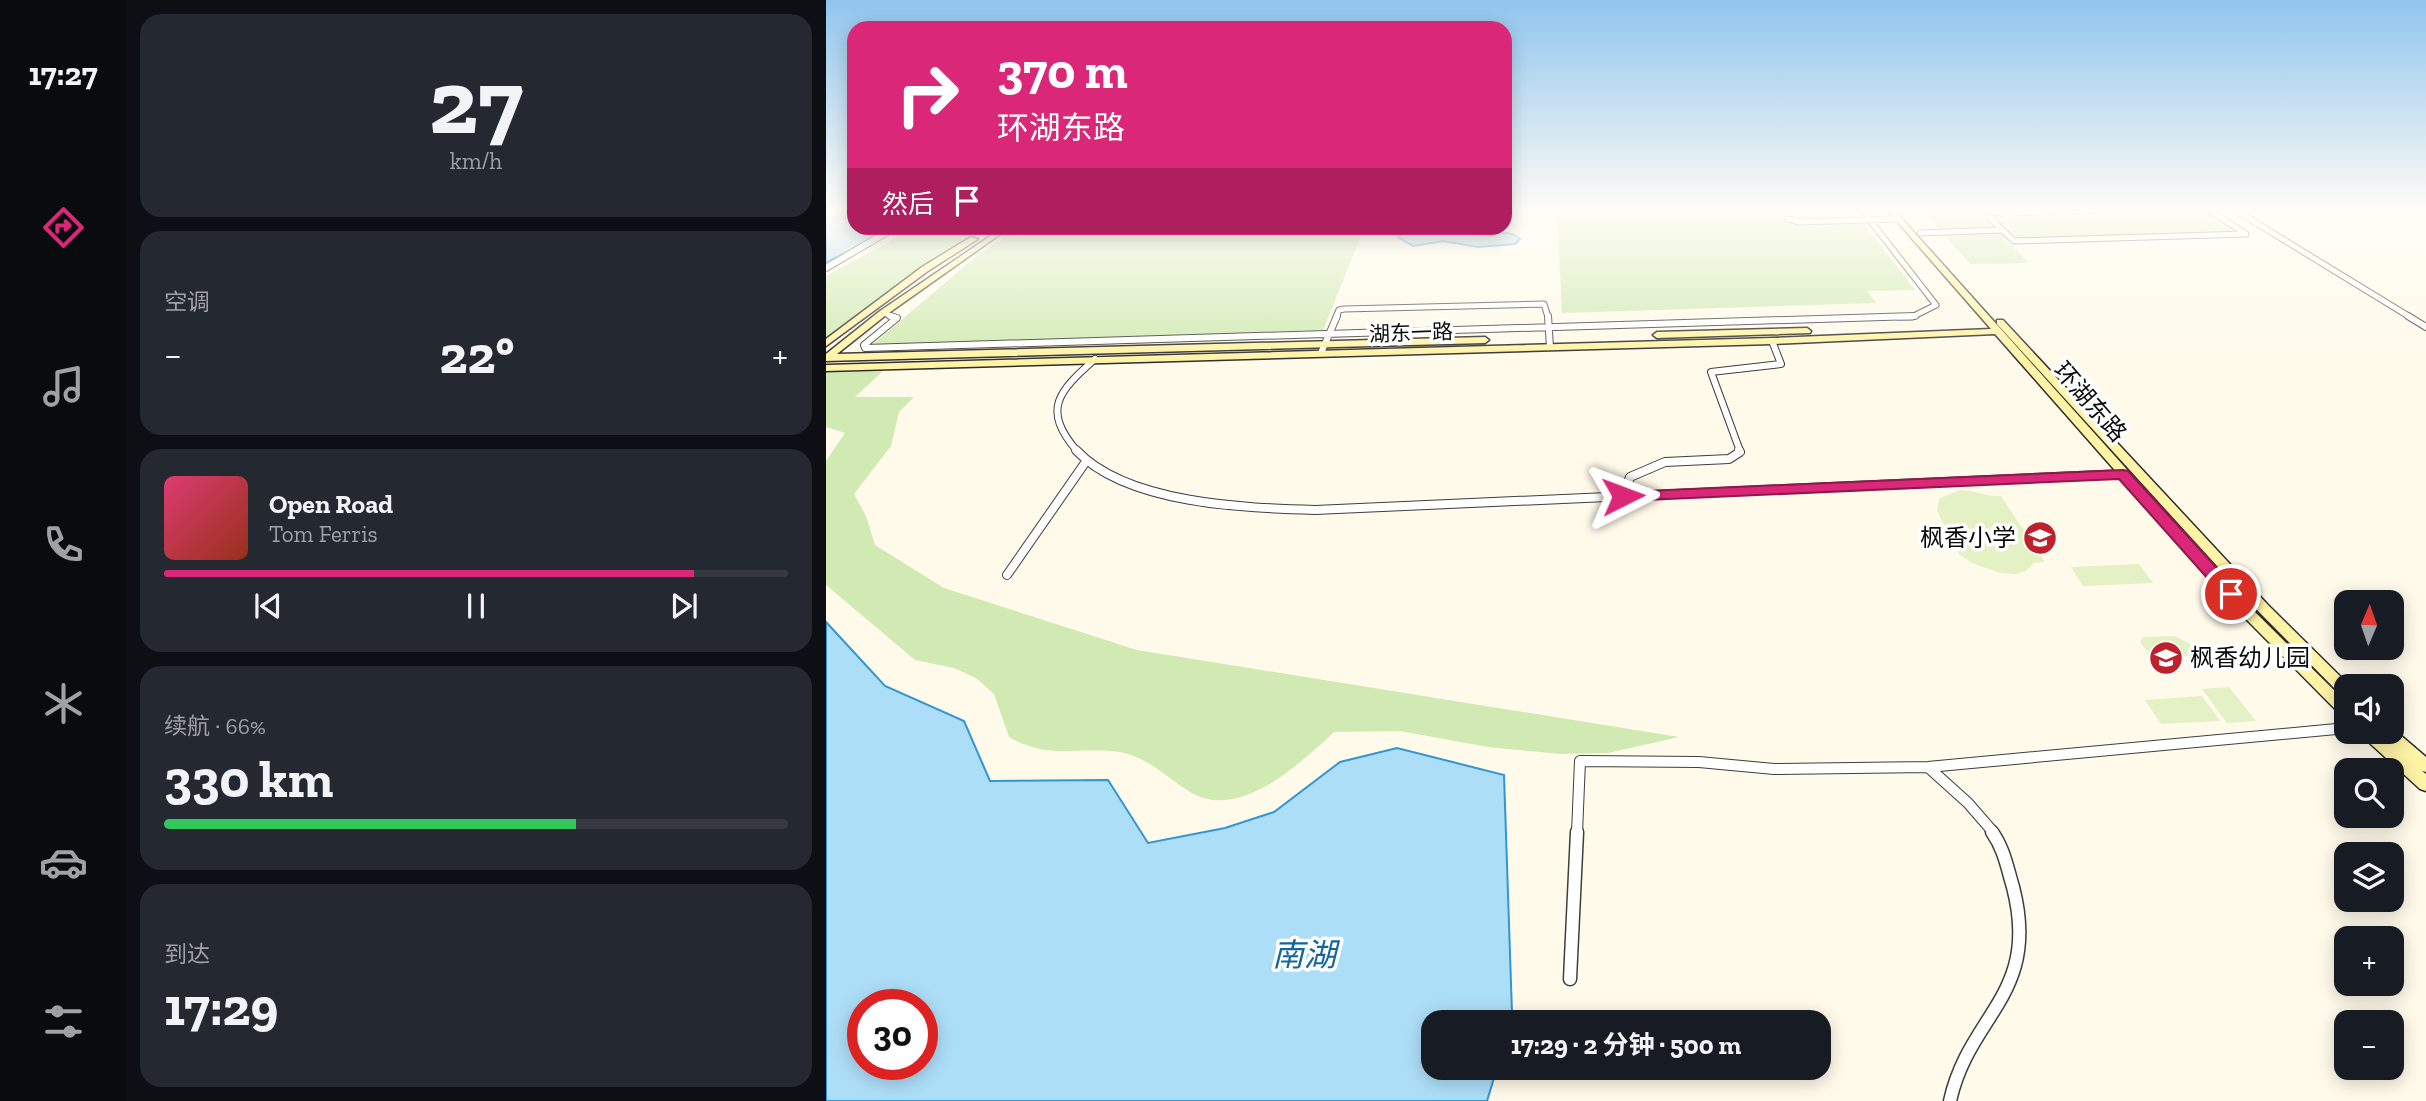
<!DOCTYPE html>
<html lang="zh">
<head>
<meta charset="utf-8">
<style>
  :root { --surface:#171b24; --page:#242831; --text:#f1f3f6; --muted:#9ea1a6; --line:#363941; --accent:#db2777 }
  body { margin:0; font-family:"Zilla Slab","Noto Sans SC",serif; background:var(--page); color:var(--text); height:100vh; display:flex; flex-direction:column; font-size:26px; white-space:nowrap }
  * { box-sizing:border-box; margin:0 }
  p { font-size:23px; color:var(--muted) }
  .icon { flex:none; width:38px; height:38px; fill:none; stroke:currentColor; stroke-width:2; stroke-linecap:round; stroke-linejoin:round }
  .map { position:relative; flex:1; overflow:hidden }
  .side { display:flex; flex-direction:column; gap:14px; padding:14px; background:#0d0f14; width:700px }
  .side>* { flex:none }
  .banner { position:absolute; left:21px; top:21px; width:665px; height:214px; border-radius:21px; box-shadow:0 4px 18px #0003; background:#db2777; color:#fff; overflow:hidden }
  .needle { width:46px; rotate:2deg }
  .buttons { position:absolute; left:1508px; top:590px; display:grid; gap:14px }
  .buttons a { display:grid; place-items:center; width:70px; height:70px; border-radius:14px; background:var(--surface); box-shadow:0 4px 18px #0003; font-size:35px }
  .speed { position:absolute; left:21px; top:989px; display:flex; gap:14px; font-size:35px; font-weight:700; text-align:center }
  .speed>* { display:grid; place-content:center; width:91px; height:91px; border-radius:50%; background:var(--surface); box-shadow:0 4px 18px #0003; line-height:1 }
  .speed .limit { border:10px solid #d22; background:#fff; color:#111 }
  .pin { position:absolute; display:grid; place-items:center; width:60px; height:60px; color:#fff; margin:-30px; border:4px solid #fff; border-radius:50%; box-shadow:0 2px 7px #0007 }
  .me { position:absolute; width:77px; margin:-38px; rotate:87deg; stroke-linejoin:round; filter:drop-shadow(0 0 5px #0008) }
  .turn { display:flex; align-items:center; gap:24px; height:147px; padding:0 35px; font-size:32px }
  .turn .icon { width:91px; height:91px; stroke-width:2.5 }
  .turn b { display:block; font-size:49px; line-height:60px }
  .then { display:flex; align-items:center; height:66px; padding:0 35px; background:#0003; gap:14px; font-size:26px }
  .big { font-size:52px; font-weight:700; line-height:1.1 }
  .side .tile { flex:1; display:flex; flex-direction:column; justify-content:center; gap:10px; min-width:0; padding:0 24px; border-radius:21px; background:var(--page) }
  .side .dial { align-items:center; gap:0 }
  .dial b { font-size:91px; line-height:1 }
  .song { display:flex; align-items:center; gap:21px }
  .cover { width:84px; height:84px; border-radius:10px; background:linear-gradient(135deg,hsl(340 70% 55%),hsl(10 70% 35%)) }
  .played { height:7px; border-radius:4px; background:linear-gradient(90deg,var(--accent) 85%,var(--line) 85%) }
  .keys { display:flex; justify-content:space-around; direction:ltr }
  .heat { display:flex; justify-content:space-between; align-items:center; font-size:38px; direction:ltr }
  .charge { height:10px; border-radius:5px; background:linear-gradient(90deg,#34c759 66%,var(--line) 0) }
  .trip { position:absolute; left:595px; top:1010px; width:410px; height:70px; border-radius:21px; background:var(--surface); box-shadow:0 4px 18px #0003; font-weight:700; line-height:70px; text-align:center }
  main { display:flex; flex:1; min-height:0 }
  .tab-bar { display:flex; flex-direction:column; width:126px; justify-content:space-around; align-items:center; background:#090b0e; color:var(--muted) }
  .tab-bar .icon { width:49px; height:49px }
  .tab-bar .on { color:var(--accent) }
  .tab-bar b { font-size:32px; color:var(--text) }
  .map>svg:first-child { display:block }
</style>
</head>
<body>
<main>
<nav class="tab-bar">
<b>17:27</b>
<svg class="icon on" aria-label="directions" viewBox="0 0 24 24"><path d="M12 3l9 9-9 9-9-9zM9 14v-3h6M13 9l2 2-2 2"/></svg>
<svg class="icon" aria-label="music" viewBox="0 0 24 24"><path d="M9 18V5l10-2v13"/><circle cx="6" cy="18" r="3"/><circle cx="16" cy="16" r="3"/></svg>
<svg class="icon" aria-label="phone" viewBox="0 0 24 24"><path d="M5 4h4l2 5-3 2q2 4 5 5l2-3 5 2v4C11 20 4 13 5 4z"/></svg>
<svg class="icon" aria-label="climate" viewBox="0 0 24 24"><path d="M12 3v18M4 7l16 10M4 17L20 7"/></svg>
<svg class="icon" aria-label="car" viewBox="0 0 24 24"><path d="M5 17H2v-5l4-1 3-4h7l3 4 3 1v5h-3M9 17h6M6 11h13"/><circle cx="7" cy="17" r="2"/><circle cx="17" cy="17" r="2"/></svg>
<svg class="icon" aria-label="filters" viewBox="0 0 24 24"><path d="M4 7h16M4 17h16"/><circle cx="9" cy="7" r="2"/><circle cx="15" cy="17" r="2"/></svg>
</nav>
<section class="side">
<div class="tile dial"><b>27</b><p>km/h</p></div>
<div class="tile"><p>空调</p>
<div class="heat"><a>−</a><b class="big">22°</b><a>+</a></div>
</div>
<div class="tile">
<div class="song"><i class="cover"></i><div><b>Open Road</b><p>Tom Ferris</p></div></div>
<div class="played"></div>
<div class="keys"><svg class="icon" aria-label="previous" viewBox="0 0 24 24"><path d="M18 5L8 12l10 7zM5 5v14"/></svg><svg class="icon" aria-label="pause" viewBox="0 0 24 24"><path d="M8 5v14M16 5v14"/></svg><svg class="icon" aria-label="next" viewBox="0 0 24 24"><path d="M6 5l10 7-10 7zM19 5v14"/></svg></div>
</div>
<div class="tile"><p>续航 · 66%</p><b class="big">330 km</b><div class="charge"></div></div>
<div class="tile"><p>到达</p><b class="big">17:29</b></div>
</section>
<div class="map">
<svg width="1600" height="1101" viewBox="0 0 1600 1101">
  <rect width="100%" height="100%" fill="#fffaea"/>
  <path fill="#d1eab3" d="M731 210H965L968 217 1031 215 1089 290 1041 291 1050 303 736 313Z
    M1096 210H1382L1420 234 1180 240 1203 263 1144 264Z
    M82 228H162L89 272 0 337V276L63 242Z
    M194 228H538L496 333 47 344 153 254Z
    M57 371 29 397H88L73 412 65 446 28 494 40 516 49 545 118 588 311 650 853 737 782 753 734 754 662 747 574 731 508 732C476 762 414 821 366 793 345 781 326 761 302 754 259 743 228 763 183 737L168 694 150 678 128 668 89 660 0 585V461L19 433 0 427V372Z"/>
  <path fill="#e3f1c5" d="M1133 490C1148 490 1161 497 1175 496L1219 562 1208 563 1200 571 1189 574 1174 573 1146 563 1134 555 1111 511 1113 499Z
    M1313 564 1327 583 1257 586 1245 567Z
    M1349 636 1366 645 1367 655C1348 658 1324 661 1314 642L1317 637Z
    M1403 687 1430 721 1401 723 1376 689Z
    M1376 696 1394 721 1335 724 1319 700Z"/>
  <path fill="#addef8" stroke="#3296d1" stroke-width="2" fill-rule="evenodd" d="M0 210H28V228H55L40 243 0 262Z
    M639 228V231C655 242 677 224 694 239L689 244 652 247 617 241 587 246 572 237C582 227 624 227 639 228Z
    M0 622 59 686 138 721 164 781 282 780 322 843 399 828 448 812 514 762 571 748 678 775 686 1013 684 1022H607V1068H671L661 1101H0ZM37 1004H96V1064H37Z"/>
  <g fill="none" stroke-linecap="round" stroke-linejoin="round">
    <g stroke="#3e3e3e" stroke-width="7">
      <path id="minor-far4" d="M1036 210 1110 305 1086 317H1072
        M1278 210 1167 213 1163 217 1188 241 1420 234 1383 210
        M1409 210 1584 317
        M962 219 973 222 1072 219
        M1094 233 1176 230
        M57 313 69 317
        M510 317 513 310 518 309 718 304 722 317"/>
    </g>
    <g stroke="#3e3e3e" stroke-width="8">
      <path id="minor-far3" d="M64 316 71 318 38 345 39 348 1089 316
        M722 316 724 347
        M1582 316 1600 327
        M495 353 511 316
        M251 451C215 409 233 391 269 359
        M914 451 885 372 955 364 946 341"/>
    </g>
    <g stroke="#3e3e3e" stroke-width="10">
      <path id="minor-far2" d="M250 450C300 504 419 508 489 510L1297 474
        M797 496 804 477 839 462 903 459 914 452 913 450
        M181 575 261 460"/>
    </g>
    <g stroke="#3e3e3e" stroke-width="12">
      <path id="minor-far1" d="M1102 767 1142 803 1168 833
        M751 833 754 761 873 762 948 769 1102 767 1521 728"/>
    </g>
    <g stroke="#3e3e3e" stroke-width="15">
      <path id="minor" d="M744 979 751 832
        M1124 1101C1143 1014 1215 995 1187 887 1181 867 1178 849 1166 832"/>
    </g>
    <g stroke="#3e3e3e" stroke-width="8">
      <path id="tertiary" d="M0 268 68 228"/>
    </g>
    <g stroke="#2d2d2d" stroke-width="3">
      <path id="secondary" d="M1061 210H1068L1428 611 1521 703V718L1516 716 1418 617 1169 334 946 344 0 371V365L946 338 1165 329Z
        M176 228H183L60 315 11 354 659 337 663 340 659 343 0 361V354L54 311Z
        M145 237 152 239 102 271 0 346V339L96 267Z
        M1171 320H1177L1442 605 1524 686H1521V697L1516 696 1432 611 1171 324Z
        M981 328 985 331 984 333 831 338 827 335 831 332Z
        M1566 728 1600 757V772L1596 771 1600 774V791L1594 789 1536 736 1533 732H1551L1555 735 1554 732H1566Z"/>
    </g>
    <use href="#minor-far4" stroke="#fff" stroke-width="5"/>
    <use href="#minor-far3" stroke="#fff" stroke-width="6"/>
    <use href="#minor-far2" stroke="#fff" stroke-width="8"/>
    <use href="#minor-far1" stroke="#fff" stroke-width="10"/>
    <use href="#minor" stroke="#fff" stroke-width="12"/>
    <use href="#tertiary" stroke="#fff" stroke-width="6"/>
    <use href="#secondary" fill="#fff3a5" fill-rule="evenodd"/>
  </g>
  <linearGradient id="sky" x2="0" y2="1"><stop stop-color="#90c5ee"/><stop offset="0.58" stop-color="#fffdf6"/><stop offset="1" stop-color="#fffdf6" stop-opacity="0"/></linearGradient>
  <rect width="1600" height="364" fill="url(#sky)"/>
  <path fill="#db2777" stroke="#8e194d" stroke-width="2" d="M1297 470 1302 471 1411 590 1413 594 1411 598H1399L1293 479 797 501 790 496 797 492Z"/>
  <defs>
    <g id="school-disc" transform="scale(1.75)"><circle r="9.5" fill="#be202c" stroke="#fff"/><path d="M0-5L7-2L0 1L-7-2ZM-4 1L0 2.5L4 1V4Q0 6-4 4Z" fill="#fff"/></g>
  </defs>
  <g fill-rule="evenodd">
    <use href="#school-disc" x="1214" y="538"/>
    <use href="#school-disc" x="1340" y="658"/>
  </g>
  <g text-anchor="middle" stroke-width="7" stroke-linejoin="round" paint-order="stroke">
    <g font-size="21" fill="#0b0b0b" stroke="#fff">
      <text transform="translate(585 333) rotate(-2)" y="7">湖东一路</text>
    </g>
    <g font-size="24" fill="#0b0b0b" stroke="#fff">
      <text transform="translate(1264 402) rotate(49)" y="8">环湖东路</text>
    </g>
    <g font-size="24" fill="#0b0b0b" stroke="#fff" text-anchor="end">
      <text x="1190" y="546">枫香小学</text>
      <text x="1364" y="666" text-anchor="start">枫香幼儿园</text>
    </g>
    <g font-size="32" font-style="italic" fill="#12659f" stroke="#fff">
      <text x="478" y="966">南湖</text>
    </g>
  </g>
</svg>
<div class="buttons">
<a><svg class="needle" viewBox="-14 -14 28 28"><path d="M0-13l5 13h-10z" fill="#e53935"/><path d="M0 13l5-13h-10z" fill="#9ea1a6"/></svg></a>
<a><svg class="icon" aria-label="sound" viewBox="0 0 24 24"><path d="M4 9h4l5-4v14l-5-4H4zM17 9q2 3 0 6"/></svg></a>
<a><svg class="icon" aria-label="search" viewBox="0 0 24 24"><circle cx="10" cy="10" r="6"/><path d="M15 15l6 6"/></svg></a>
<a><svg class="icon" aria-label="layers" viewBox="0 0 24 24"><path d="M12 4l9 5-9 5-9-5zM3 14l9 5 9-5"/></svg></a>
<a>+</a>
<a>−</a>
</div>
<div class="speed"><div class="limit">30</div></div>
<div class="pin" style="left:1405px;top:594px;background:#d93025"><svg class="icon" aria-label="arrive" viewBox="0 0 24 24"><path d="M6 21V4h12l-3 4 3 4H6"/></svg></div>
<svg class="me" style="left:797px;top:496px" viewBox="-20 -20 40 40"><path d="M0-17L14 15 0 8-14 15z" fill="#db2777" stroke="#fff" stroke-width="4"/></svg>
<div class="trip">17:29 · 2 分钟 · 500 m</div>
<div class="banner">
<div class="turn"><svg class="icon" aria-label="right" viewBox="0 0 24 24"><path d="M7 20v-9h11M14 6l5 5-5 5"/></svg><div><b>370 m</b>环湖东路</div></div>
<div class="then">然后<svg class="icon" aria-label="arrive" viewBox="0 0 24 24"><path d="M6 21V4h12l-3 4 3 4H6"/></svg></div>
</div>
</div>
</main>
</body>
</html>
